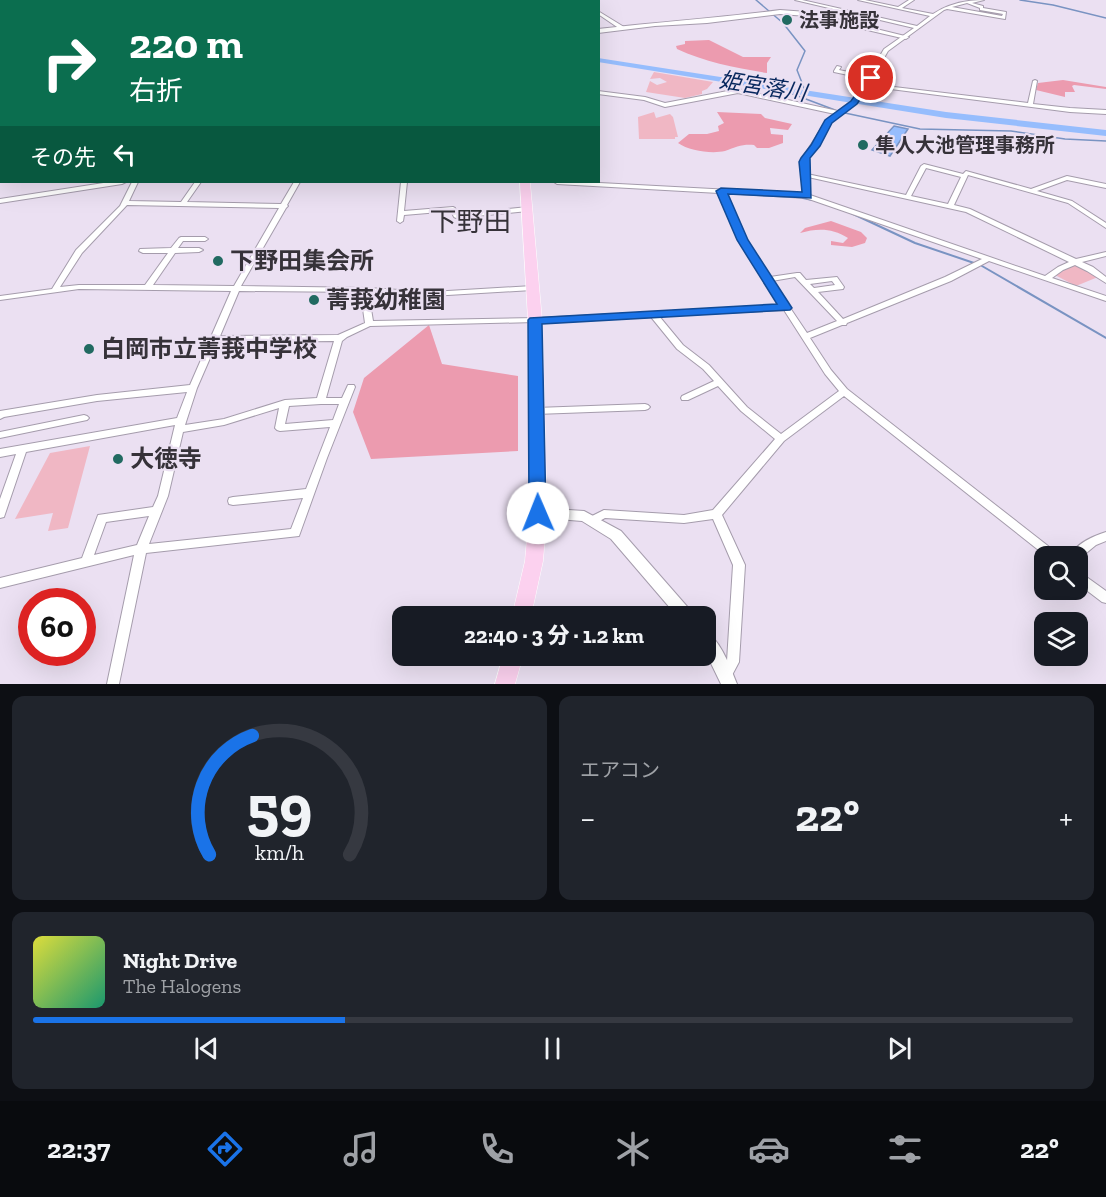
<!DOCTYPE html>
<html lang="ja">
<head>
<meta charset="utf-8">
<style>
  :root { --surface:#171b24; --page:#20242c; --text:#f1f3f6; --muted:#9ea1a6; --line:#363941; --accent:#1a73e8 }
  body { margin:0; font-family:"Zilla Slab","Noto Sans JP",serif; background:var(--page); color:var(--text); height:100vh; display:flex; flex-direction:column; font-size:22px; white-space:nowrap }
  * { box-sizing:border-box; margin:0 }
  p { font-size:20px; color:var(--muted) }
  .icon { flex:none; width:33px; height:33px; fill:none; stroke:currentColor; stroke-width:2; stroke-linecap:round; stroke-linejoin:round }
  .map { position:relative; height:684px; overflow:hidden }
  .panel { display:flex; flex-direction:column; gap:12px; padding:12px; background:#0d0f14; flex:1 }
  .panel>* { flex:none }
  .banner { position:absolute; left:0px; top:0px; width:600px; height:183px; box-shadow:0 6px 24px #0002; background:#0b6e4f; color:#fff; overflow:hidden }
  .controls { position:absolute; left:1034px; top:546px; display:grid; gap:12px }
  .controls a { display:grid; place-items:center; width:54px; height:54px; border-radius:12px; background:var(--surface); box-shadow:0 6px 24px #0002; font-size:30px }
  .speed { position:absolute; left:18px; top:588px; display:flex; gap:12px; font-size:30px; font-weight:700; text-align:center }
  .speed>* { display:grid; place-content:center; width:78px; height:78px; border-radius:50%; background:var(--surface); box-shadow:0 6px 24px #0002; line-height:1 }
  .speed .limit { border:9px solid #d22; background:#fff; color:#111 }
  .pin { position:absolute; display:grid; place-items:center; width:51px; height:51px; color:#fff; margin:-26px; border:3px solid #fff; border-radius:50%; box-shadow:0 2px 6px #0007 }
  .me { position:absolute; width:66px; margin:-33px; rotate:359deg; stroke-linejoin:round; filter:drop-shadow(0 0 4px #0008) }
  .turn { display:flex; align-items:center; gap:21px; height:126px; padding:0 30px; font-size:27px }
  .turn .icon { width:78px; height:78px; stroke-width:2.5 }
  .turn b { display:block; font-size:42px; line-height:51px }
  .then { display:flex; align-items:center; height:57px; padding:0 30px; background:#0003; gap:12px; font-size:22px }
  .big { font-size:45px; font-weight:800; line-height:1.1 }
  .panel .card { flex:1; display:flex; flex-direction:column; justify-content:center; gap:9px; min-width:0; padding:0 21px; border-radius:12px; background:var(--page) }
  .panel .dial { align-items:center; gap:0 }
  .dial svg { height:156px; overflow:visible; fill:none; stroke:var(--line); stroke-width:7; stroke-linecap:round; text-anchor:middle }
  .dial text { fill:var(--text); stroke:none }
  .song { display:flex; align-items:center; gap:18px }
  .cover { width:72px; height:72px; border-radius:9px; background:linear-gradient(135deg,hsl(60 70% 55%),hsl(160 70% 35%)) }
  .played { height:6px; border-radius:3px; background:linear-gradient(90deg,var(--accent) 30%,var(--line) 30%) }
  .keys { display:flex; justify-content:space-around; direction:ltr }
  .heat { display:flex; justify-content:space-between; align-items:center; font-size:33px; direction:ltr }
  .panel .tiles { flex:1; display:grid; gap:12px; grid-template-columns:1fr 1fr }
  .card:last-child { grid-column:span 2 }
  .trip { position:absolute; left:392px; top:606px; width:324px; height:60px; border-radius:12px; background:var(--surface); box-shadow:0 6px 24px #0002; font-weight:800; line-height:60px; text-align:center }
  .tabs { display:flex; height:96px; justify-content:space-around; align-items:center; background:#090b0e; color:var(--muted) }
  .tabs .icon { width:42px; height:42px }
  .tabs .active { color:var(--accent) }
  .tabs b { font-size:27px; color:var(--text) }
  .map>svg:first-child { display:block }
</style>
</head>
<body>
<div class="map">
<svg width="1106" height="684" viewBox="0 0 1106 684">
  <rect width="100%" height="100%" fill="#ebe0f2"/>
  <path fill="#f0b7c4" d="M654 72 713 82 707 89 702 91V94L685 98 646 92 650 81 657 85 667 82 660 78 650 79Z
    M654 112 656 118 670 114 673 117 678 137H675V139H639L638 117Z
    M1073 263 1098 277 1076 286 1055 275Z
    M90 446 68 528 48 531 53 513 15 519 50 453Z"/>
  <path fill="#ec9baf" d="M709 40 743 57H771L767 63V73C736 68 705 62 677 49L676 46 685 44V41Z
    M1063 80 1106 87V89L1074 85 1072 86 1075 92H1065V97L1036 90 1038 83Z
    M717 112 761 114 765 118 792 124 788 130 770 128 771 134 783 135V143L769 148H757L754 145C742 144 736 147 725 151 712 154 689 151 678 143L689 134H707L719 131 718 126 724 123Z
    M831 221 861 232 867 238 865 243 852 247 831 245V241L843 243 848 238C832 228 818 228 800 233L805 228Z
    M429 325 442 364 518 376V451L371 459 353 412 364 378Z"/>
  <path fill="#96bdfd" stroke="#7993c2" stroke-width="1.5" d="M894 126 908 129 890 156 872 150Z"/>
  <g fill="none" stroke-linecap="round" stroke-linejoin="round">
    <path stroke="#7993c2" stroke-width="1.5" d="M756 0 783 23 805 51 797 70 806 93
      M1020 0 1053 5 1106 18
      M791 91 790 93 835 110
      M845 113 920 129 1011 131 1065 139 1106 141"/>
    <path stroke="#7993c2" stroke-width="2" d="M803 198 812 200
      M851 213 915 243 974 263
      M982 266 1106 338"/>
    <path fill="#96bdfd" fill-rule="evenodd" d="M435 0H442L443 2H436Z
      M598 58 946 112 1106 130V136L946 118 598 62Z"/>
    <g stroke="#a59cac" stroke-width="2">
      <path id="minor" d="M75 0H86L82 2H67Z
        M161 0H165L164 2H159Z
        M190 0 193 1 181 2Z
        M225 0H236L224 2Z
        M255 0H259V2H255Z
        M287 0H299L294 2H278Z
        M301 0H305V2H301Z
        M340 0H357L351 2H328Z
        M422 0H439L433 2H410Z
        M579 0H583L585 2H580Z
        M795 0H802L917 26 930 16 858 0H865L898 7 909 0H914L902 8 933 14C948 4 966 0 984 0L972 3 983 6V8L1006 12 1005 19 947 9 944 10 888 51 873 77V78L869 84 1028 103 1033 81 1035 80 1037 81 1033 104 1070 108 1106 110V114L1070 112 867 86 859 100 830 123 806 162 807 174 906 195 921 166 924 164 963 174 966 171 1031 189 1067 176 1106 184V188L1067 180 1037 191 1072 201 1106 223V228L1068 203 968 175 954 205 970 209 1076 259 1106 252V256L1082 262 1093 267 1106 277V283L1087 271 1075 265 1063 270 1052 278 1106 296V301L989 261 951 281 847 323 846 325H842L810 338 831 370 847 389 1057 553 1058 556H1046L844 396 784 441 722 515 745 565 739 662 730 679 726 681 722 679 720 675 727 661 733 565 713 519 684 523 605 518 594 524 590 523 589 520 590 517 604 510 684 515 713 510 775 439 741 411 718 386 688 400H682L681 398 682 396 714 381 703 369 677 349 651 317 535 322 370 326 347 337 342 341 326 398H342L348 385H354L355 387 327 458 299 536 146 553 119 684H107L134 555 0 588V578L82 558 98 515 153 507 158 496 175 425 26 452 5 514 4 517 0 518V499L16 454 0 457V449L177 418 187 392 97 401 4 417 0 419V411L97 395 190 385 231 291 79 289 0 300V296L52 289 76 250 120 206 132 182H138L129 201 181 202 195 182H201L187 202 281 204 294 182H300L287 205 288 206 286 208 241 286 368 288 431 292 532 286 536 288 532 290 431 296 372 293 371 309 373 321 535 318 781 306 739 240 719 193 557 184 554 182H581L804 194 800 162 826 121 835 114 738 93 665 107 644 100 598 94V91L645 97 665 103 738 89 838 111 855 98 867 79 834 72V71L837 66 841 67 839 70 868 76 884 49 914 28ZM967 3 980 8V10L1003 14 1002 16 952 7ZM926 168 961 177 948 204 911 196ZM808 177 966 212 1069 262 1058 267 1045 276 810 195ZM725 193 806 198 982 259 945 277 843 319 818 292 843 289 844 287 837 277 806 280 800 273H797L770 277 745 240ZM127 205 279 208 234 286 153 285 175 253 199 252 203 250 199 248H178L183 241H205L208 239 205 237H181L179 238 171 248 140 249 139 251 143 253H168L145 285H79L60 287 82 253ZM795 277 837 321 807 333 772 281ZM832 281 835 285 814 288 810 284ZM239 291 364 292 363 309 365 323 338 335 220 336ZM784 310 825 374 839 391 781 434 747 407 709 365 683 345 659 316ZM334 341 317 398 285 400 224 419 185 425 197 388 217 342ZM321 404H339L333 420 285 424 289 406ZM279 408 275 428 277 430 280 431 330 427 306 489 233 497 229 498 228 501 229 504 233 505 303 498 291 529 149 544 168 496 183 432 224 425ZM149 516 137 545 94 555 106 522Z
        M598 11 624 27V29H620L598 14Z
        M0 53H2V55H0Z
        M0 104H2V108H0Z
        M0 131H2V135H0Z
        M0 152H2V156H0Z
        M401 182H407L404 211 453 207 455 208 458 214 528 207 531 209 528 211 456 218 454 217 451 211 404 215 403 221 400 223 397 221Z
        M645 404 648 405 650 407 648 409 645 410 536 414 533 413 531 411 533 409 536 408Z
        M84 415 87 416 89 418 87 420 0 438V432Z
        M1106 532V541L1096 545 1079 559 1077 560V556H1070C1076 544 1093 536 1106 532Z
        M1077 571 1081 573 1106 591V603L1102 602 1077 583Z"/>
    </g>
    <g stroke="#a59cac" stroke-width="2">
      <path id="tertiary" d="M60 0H65L59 2Z
        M780 10 807 12 909 37 906 39 807 16 780 14 707 23 655 26 598 33V29C659 22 720 18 780 10Z
        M2 44V48L0 49V45Z
        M110 182H126L122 184 0 203V199Z
        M538 508 584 511 621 531 691 611 693 616H677L611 539 582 521 533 517 531 513 533 509Z
        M705 632C720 638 731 669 737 684H721L705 651Z"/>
    </g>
    <g stroke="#fff" stroke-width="1">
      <path id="primary" d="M523 0H529V2H523Z
        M520 182H530L542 320 547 513 543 561 531 616H512L525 561 529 513 528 320Z
        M503 656H523L515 684H495Z"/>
    </g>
    <use href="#minor" fill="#fff" fill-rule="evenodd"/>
    <use href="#tertiary" fill="#fff" fill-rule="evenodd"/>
    <use href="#primary" fill="#fcd1ef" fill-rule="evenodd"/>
  </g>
  <path fill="#1a73e8" stroke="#114b97" stroke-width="1.5" d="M868 77 875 78 857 104 832 123 820 146 810 158 811 198 728 194 748 240 792 308 790 310 542 324 546 513 544 518 538 520 532 518 529 513 528 320 530 318 777 304 737 240 716 191 721 188 802 192 799 162 801 158 811 145 825 120 851 101Z"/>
  <g fill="#216a61" stroke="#ebe0f2" stroke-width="2">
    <circle cx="787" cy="20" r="6"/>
    <circle cx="863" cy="145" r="6"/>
    <circle cx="218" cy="261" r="6"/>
    <circle cx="314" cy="300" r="6"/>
    <circle cx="89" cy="349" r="6"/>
    <circle cx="118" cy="459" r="6"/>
  </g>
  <g text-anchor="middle" stroke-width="4.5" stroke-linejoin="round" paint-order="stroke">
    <g font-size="20" font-weight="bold" fill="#363239" stroke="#ebe0f2" text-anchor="start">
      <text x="799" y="27">法事施設</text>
      <text x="875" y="152">隼人大池管理事務所</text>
    </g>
    <g font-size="22" font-style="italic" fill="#07275d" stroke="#ebe0f2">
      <text transform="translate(763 86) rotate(9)" y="8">姫宮落川</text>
    </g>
    <g font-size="24" font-weight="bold" fill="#363239" stroke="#ebe0f2" text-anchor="start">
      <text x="230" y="269">下野田集会所</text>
      <text x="326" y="308">菁莪幼稚園</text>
      <text x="101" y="357">白岡市立菁莪中学校</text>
      <text x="130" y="467">大徳寺</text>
    </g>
    <g font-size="27" fill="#363239" stroke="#ebe0f2">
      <text x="470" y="231">下野田</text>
    </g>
  </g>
</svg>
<div class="controls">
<a><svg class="icon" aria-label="search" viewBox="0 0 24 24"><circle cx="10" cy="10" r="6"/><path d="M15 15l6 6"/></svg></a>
<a><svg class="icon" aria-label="layers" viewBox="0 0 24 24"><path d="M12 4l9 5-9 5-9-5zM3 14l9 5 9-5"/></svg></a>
</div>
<div class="speed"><div class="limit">60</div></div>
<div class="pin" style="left:871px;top:78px;background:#d93025"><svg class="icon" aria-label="arrive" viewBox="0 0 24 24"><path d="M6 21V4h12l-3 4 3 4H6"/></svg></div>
<svg class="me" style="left:538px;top:513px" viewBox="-20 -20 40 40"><circle r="19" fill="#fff"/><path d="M0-13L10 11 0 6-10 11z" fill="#1a73e8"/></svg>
<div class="trip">22:40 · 3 分 · 1.2 km</div>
<div class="banner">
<div class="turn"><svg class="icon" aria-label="right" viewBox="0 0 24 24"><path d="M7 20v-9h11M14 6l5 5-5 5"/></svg><div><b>220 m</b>右折</div></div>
<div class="then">その先<svg class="icon" aria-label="left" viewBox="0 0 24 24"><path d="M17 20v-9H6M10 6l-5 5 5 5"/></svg></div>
</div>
</div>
<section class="panel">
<div class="tiles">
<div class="card dial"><svg viewBox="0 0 100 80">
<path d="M14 69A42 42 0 1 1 86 69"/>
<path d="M14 69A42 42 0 0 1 36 8" stroke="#1a73e8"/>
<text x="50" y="56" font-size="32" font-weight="700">59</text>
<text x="50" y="72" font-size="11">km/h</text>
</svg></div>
<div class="card"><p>エアコン</p>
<div class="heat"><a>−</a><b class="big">22°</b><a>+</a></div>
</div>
<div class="card">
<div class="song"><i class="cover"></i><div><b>Night Drive</b><p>The Halogens</p></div></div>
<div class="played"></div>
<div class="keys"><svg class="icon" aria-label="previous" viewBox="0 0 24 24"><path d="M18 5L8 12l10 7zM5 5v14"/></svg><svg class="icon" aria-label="pause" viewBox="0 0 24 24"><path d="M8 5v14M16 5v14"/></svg><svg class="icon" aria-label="next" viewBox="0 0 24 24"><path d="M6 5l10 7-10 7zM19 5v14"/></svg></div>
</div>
</div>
</section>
<nav class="tabs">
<b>22:37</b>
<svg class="icon active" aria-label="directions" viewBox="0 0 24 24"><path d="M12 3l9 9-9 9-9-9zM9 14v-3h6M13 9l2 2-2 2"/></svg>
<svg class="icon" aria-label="music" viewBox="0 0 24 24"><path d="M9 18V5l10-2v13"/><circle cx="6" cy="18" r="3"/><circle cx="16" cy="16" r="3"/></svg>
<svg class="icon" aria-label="phone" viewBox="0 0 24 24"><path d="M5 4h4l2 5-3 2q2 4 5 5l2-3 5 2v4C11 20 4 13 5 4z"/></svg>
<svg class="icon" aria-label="climate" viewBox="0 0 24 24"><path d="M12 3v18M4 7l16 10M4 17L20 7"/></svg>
<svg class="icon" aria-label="car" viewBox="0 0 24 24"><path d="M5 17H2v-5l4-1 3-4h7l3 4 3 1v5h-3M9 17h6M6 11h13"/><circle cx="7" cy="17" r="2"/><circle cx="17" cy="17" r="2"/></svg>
<svg class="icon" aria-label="filters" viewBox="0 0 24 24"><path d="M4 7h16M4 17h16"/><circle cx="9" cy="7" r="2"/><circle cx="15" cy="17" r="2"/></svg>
<b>22°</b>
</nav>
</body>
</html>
